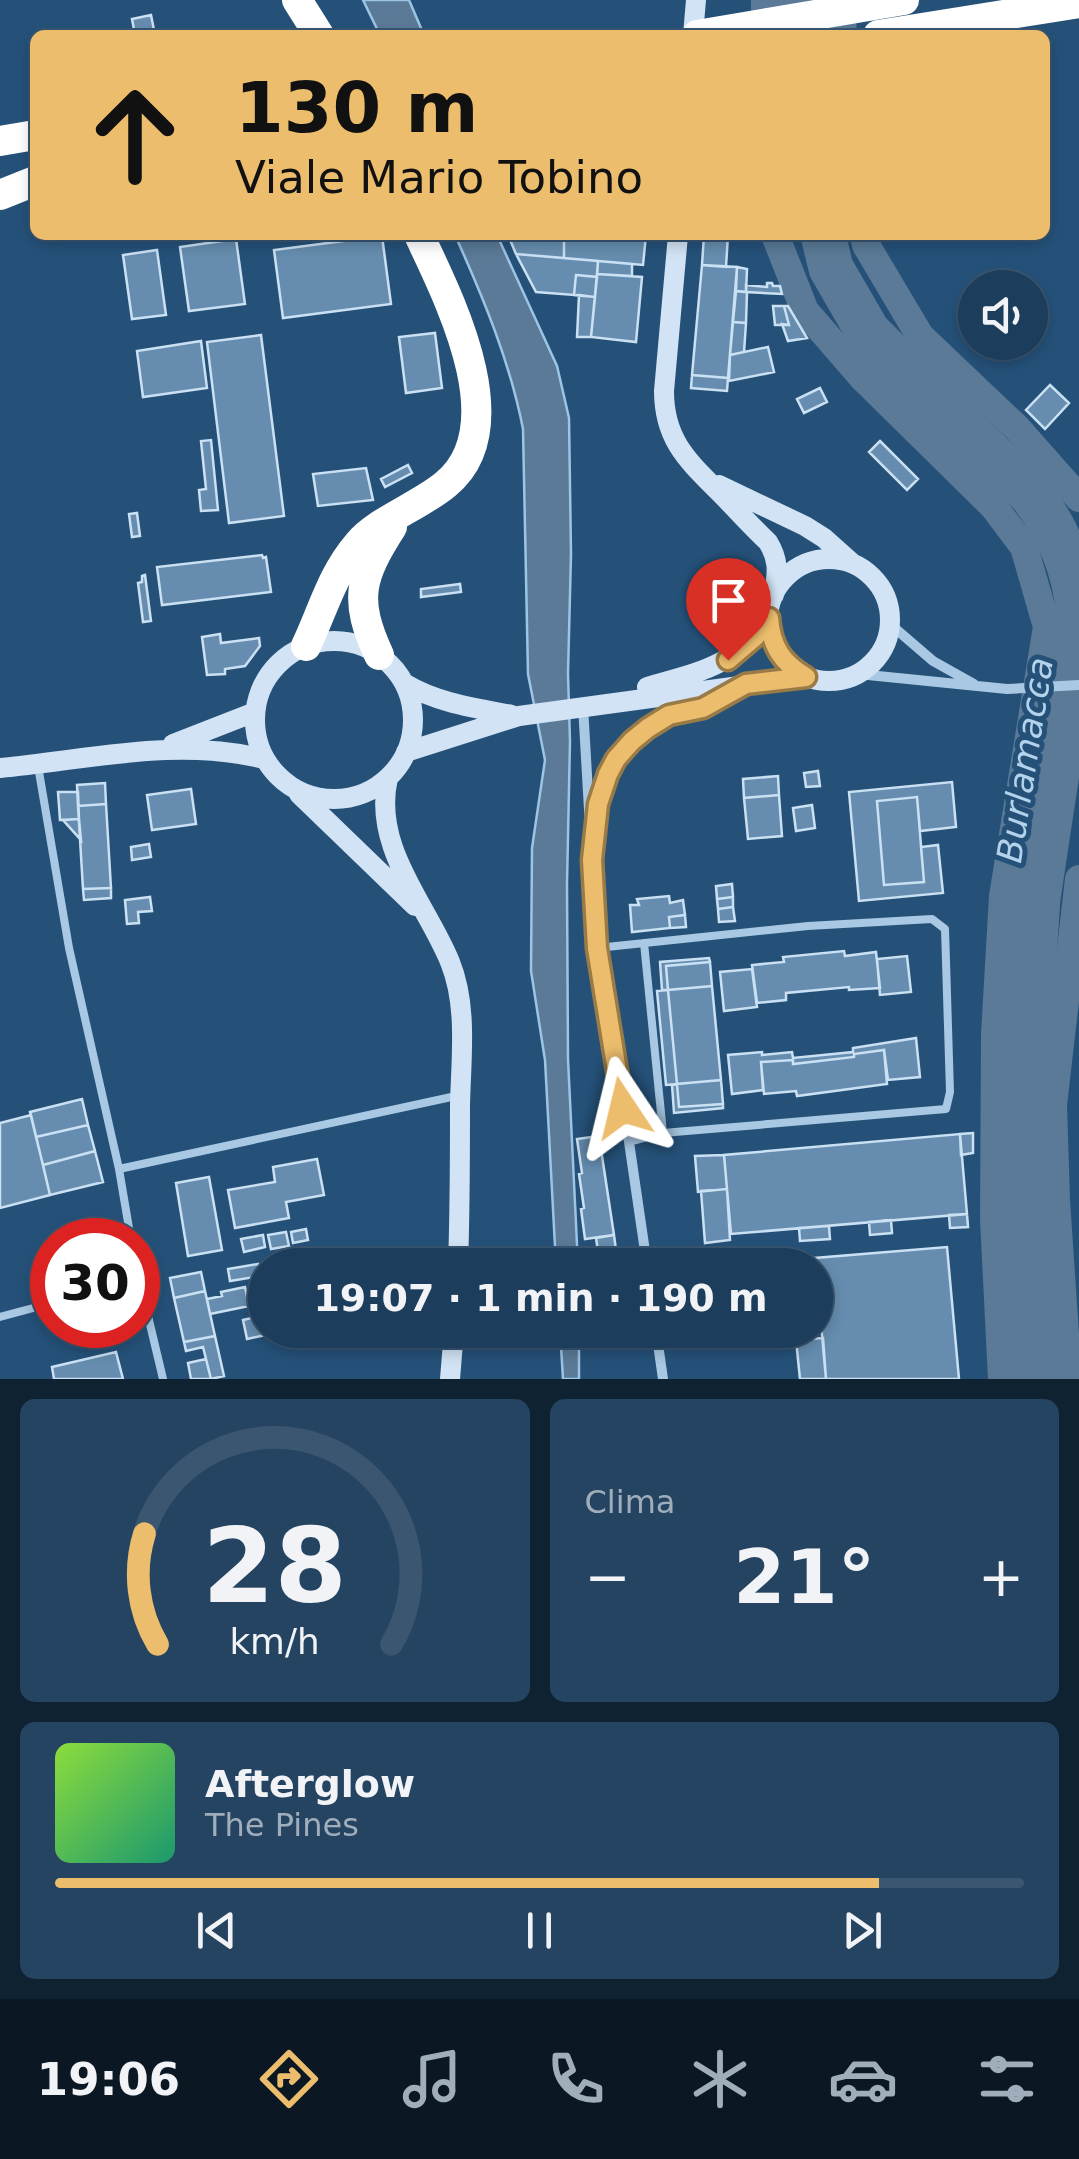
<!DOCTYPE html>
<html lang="it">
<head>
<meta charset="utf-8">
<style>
  :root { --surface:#1c3d5b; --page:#254461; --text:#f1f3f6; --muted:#a0aebb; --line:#3a5671; --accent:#ecbd6d }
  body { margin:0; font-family:"DejaVu Sans",sans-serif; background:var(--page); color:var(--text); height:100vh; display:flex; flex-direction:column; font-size:38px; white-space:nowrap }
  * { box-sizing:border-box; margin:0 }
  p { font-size:32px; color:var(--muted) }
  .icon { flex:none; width:55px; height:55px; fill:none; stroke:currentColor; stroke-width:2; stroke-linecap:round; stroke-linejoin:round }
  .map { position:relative; height:1379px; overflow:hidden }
  .sheet { display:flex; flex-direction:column; gap:20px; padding:20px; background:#0f2232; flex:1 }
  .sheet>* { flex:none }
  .top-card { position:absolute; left:30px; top:30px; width:1020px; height:210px; border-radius:15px; box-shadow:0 5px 15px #0003,0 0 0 2px var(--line); background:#ecbd6d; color:#111; overflow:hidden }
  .fabs { position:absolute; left:958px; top:270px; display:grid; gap:20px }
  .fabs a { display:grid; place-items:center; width:90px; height:90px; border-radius:50%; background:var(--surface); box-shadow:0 5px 15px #0003,0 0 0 2px var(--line); font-size:50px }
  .speed { position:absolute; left:30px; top:1218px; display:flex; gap:20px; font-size:50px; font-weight:700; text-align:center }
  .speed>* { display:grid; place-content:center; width:130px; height:130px; border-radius:50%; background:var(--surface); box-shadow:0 5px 15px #0003,0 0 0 2px var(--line); line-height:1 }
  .speed .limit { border:15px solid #d22; background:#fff; color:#111 }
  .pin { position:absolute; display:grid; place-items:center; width:85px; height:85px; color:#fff; margin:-102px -42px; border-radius:50% 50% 50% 0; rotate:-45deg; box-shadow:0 0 10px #0007 }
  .pin .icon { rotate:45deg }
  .me { position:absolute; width:110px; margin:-55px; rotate:350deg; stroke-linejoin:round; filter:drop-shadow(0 0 8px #0008) }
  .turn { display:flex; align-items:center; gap:35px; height:210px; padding:0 40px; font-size:45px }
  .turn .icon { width:130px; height:130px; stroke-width:2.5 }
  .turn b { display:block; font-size:70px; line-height:85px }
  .big { font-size:75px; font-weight:600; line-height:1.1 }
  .sheet .card { flex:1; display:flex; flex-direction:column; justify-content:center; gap:15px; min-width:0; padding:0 35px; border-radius:15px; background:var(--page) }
  .sheet .dial { align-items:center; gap:0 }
  .dial svg { height:260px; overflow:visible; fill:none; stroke:var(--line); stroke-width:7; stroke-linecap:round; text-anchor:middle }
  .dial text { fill:var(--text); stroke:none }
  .song { display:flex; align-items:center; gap:30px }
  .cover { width:120px; height:120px; border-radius:15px; background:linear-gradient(135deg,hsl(90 70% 55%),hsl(160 70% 35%)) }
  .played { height:10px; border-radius:5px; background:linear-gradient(90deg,var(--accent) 85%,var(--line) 85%) }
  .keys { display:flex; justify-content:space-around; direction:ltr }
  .heat { display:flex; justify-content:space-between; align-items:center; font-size:55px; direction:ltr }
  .sheet .tiles { flex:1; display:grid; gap:20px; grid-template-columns:1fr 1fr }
  .card:last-child { grid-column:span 2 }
  .trip { position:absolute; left:248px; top:1248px; width:585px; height:100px; border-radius:50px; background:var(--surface); box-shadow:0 5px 15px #0003,0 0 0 2px var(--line); font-weight:600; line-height:100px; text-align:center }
  .dock { display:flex; height:160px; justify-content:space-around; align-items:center; background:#0b1824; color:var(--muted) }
  .dock .icon { width:70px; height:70px }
  .dock .on { color:var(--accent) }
  .dock b { font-size:45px; color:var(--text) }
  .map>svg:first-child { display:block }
</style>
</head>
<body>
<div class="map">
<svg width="1079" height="1379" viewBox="0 0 1079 1379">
  <rect width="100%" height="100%" fill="#255179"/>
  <path fill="#5a7a97" stroke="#9cc4e4" stroke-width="2.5" d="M363 0H409L424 35H380Z
    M455 235H497L557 366 569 418 571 554 568 674 570 741 567 884 568 1059 578 1265H556L545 1060 531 971 532 848 545 760 528 674 523 429C510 362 483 297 455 235Z
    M560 1330H579V1379H563Z"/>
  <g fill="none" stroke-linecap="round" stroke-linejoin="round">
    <path stroke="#5a7a97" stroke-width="28" d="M841 0 843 35
      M765 35V0
      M775 235 805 311 863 378 994 507 1024 547 1047 627 1003 896 995 1035 994 1219 1002 1379
      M864 235 866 245 920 336 1017 428 1079 498
      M1068 1379 1056 1200 1053 1105 1079 879"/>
    <path stroke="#5a7a97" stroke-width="45" d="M801 0 804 35
      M823 235 831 268 868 332 1031 494C1060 533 1074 568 1079 615
      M1033 1379 1030 1346 1026 1075 1038 898 1079 628"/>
  </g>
  <path fill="#668daf" stroke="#cae0f3" stroke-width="2.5" d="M151 15 155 35H135L132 19Z
    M508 235H564V258L516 254Z
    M564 235H646L643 265 564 258Z
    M704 235H728L726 267 702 265Z
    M382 236 391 304 283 318 274 250Z
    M236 239 245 304 189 311 180 247Z
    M157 250 166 315 132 319 123 255Z
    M516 254 598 261 597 277 576 275 574 295 536 292Z
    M598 261 632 264V276L597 274Z
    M702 265 737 267 728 378 692 375Z
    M737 267 747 269 746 292 736 291Z
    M597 274 642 277 636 342 591 337Z
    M576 275 597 277 595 297 574 295Z
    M767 283H772L773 286H780L782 294 746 292V285L767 287Z
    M736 291 747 292 746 323 733 322Z
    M579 295 595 297 591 337H577Z
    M773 306H784L789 325H775Z
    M784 306H788L807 338 788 341 782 324 789 325Z
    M733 322 746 323 744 352 730 355Z
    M435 333 442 388 406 393 399 337Z
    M261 335 284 516 229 523 207 342Z
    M201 341 207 388 143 397 137 351Z
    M768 347 774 372 729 381 730 355Z
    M692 375 728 378 727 391 691 388Z
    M1050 385 1069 403 1045 429 1026 410Z
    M820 388 827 402 804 413 797 399Z
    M211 440 218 510 201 511 199 490 206 489 201 441Z
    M880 441 918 479 907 490 869 452Z
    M408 465 412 473 385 487 381 479Z
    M366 468 373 500 318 506 313 474Z
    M137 513 140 536 132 537 129 514Z
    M262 555 263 558 266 557 271 592 162 605 157 567Z
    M145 575 151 621 143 622 138 583 142 582V576Z
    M460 584 461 592 421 597V589Z
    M220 634 221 643 259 638 260 646 245 666 225 669V674L207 675 202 637Z
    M818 771 820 786 806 787 804 773Z
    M778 776 779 795 744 798 743 779Z
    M952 782 956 827 920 831 917 797 877 801 884 885 924 882 921 847 938 845 943 893 859 901 849 792Z
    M105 783 106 804 78 806 77 785Z
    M191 789 196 824 152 830 147 795Z
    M58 792H78L79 819 60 820Z
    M779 795 782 836 748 839 744 798Z
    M917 797 924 882 884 885 877 801Z
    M106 804 111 888 83 889 78 806Z
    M812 805 815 828 796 831 793 808Z
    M79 819 81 840 63 820Z
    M149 844 151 857 132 860 131 847Z
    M732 884 733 897 717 899 716 886Z
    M111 888V898L84 900 83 889Z
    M669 896 670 903 683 900 685 915 669 917 670 928 632 932 630 905H639L637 899Z
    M150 897 152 911 138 912 139 923 127 924 125 900Z
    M733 897V907L718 909 717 899Z
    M733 907 735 921 719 922 718 909Z
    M685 915 686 927 670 928 669 917Z
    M844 951 845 956 876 952 880 988 849 990V987L786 993V1000L757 1003 752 965 784 962 783 957Z
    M907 956 911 992 880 995 877 959Z
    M709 958 710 962 666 966 668 990H662L660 962Z
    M710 962 712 986 668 990 666 966Z
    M752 969 757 1007 724 1011 720 972Z
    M712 986 721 1080 677 1084 668 990Z
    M668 990 677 1084 666 1085 657 991Z
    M916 1038 920 1077 888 1080 884 1050 854 1054V1057L793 1064V1060L761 1062 763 1090 732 1094 728 1055 762 1052V1055L792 1052 793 1058 853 1052V1048Z
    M884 1050 887 1084 797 1096 796 1091 764 1094 761 1062 793 1060V1064L854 1057V1054Z
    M721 1080 723 1104 679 1107 677 1084Z
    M677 1084 679 1107 723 1104V1108L674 1113 672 1085Z
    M82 1099 88 1125 36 1137 30 1112Z
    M31 1115 50 1195 0 1208V1123Z
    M88 1125 95 1151 43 1165 36 1137Z
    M973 1133V1153L961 1155 960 1134Z
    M960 1134 967 1214 731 1234 724 1155Z
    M599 1136 614 1235 585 1239 581 1209 584 1208 579 1174 582 1173 577 1139Z
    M95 1151 103 1182 50 1195 43 1165Z
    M724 1155 727 1189 698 1192 695 1156Z
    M317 1159 324 1195 286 1202 289 1218 235 1228 228 1190 275 1182 273 1167Z
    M209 1177 222 1250 188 1256 176 1183Z
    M727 1189 730 1240 705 1243 701 1191Z
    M967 1214 968 1227 950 1228 949 1215Z
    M891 1220 892 1233 870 1235 869 1222Z
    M829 1226 830 1239 800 1241 799 1228Z
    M306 1229 308 1240 293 1243 291 1232Z
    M286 1232 289 1246 271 1249 268 1235Z
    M263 1235 265 1247 244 1252 241 1239Z
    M614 1235 618 1265H600L596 1238Z
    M947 1247 959 1379H826L815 1258Z
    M258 1264 260 1276 230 1281 228 1269Z
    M201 1272 205 1291 174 1298 170 1278Z
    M245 1287 249 1306 210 1314 207 1299 222 1296 221 1292Z
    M205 1291 215 1336 184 1342 174 1298Z
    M265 1315V1330H269L270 1334 247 1339 243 1320Z
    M215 1336 224 1376 211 1379 203 1347 186 1351 184 1342Z
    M823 1338 826 1379H800L796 1340Z
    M116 1352 123 1379H54L52 1367Z
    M206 1359 211 1379H191L188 1363Z"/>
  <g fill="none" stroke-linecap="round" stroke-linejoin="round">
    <path stroke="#a8c8e3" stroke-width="8" d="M38 766 69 948 119 1169 456 1096
      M644 943 663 1133
      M597 948 808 926 932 919 945 929 950 1092 946 1109 663 1133 629 1142
      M119 1169 131 1240
      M138 1274 163 1379
      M0 1317 52 1303"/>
    <path stroke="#a8c8e3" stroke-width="10" d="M890 624 933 661 974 684
      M858 674 1007 689 1079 685
      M583 706 597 948 629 1142 647 1265
      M595 829C600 781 620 733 670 715 680 711 691 711 701 708 711 705 720 699 729 694
      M656 1330 663 1379"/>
    <path stroke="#d1e3f4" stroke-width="20" d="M693 35 696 0
      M678 235 664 391C664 439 687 460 718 491 735 508 751 526 768 542 780 562 777 573 774 595
      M719 485 805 526 824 538 852 563
      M768 620a61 61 0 1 1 122 0a61 61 0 1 1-122 0Z
      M255 720a79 79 0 1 1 158 0a79 79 0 1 1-158 0Z
      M404 683C437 703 475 708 512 715
      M647 687C702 671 733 667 769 618
      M173 744 255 712
      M406 752 519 716 806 677
      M0 768C88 760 177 737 264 759
      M388 778C372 847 426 903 450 962 468 1006 461 1058 460 1105 460 1158 460 1212 458 1265
      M299 794 415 906
      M450 1379 454 1330"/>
    <path stroke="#fff" stroke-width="30" d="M297 0 319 35
      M697 35 904 0
      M878 35 1079 3
      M0 141 35 135
      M0 195 35 181
      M306 646C323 610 332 574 358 544 378 520 420 506 446 484 515 427 449 299 419 235
      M379 655C353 599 360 577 392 527"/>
  </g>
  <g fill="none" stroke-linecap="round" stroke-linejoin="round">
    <g stroke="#997b47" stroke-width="25">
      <path id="route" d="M623 1108 597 948 592 860 598 804 608 774 616 759 632 741 648 728 669 715 703 708 746 684 806 677C782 663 771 646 769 618L755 637 728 660"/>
    </g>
    <use href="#route" stroke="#ecbd6d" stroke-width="18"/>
  </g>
  <g text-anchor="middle" stroke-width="10" stroke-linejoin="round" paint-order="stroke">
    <g font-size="35" font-style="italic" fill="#b3d2eb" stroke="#255179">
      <text transform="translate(1025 760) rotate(-81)" y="12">Burlamacca</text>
    </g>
  </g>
</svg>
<div class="fabs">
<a><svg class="icon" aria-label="sound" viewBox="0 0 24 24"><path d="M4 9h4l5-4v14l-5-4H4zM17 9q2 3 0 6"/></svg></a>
</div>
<div class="speed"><div class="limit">30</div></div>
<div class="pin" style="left:728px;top:660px;background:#d93025"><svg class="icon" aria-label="arrive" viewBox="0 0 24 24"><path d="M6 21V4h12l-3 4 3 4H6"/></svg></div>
<svg class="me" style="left:623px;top:1108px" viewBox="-20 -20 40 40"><path d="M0-17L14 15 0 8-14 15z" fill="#ecbd6d" stroke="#fff" stroke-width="4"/></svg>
<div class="trip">19:07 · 1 min · 190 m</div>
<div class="top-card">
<div class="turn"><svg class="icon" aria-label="ahead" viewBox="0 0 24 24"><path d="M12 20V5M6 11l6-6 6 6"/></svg><div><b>130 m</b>Viale Mario Tobino</div></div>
</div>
</div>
<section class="sheet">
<div class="tiles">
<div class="card dial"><svg viewBox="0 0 100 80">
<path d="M14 69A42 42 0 1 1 86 69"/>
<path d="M14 69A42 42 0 0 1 10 35" stroke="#ecbd6d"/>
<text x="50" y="56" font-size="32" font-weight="700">28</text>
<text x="50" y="72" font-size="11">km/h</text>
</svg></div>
<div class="card"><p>Clima</p>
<div class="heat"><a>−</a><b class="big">21°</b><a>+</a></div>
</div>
<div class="card">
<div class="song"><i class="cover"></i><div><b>Afterglow</b><p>The Pines</p></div></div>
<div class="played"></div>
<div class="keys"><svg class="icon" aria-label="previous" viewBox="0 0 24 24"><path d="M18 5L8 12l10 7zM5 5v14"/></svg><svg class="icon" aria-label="pause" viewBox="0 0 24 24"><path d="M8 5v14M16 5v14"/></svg><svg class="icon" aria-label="next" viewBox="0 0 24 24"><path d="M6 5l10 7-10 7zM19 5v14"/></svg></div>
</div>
</div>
</section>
<nav class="dock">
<b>19:06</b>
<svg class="icon on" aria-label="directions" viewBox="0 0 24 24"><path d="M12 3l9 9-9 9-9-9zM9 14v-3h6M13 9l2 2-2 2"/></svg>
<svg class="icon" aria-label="music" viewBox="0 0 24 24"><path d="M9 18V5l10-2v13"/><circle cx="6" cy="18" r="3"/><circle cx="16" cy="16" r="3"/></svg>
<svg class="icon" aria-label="phone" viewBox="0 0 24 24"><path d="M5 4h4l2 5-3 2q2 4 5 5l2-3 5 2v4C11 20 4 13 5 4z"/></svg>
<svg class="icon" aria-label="climate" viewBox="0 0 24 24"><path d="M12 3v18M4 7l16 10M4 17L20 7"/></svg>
<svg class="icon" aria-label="car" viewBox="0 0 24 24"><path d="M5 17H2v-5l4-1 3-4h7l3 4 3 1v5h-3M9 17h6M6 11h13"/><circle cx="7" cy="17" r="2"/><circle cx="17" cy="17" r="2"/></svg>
<svg class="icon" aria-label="filters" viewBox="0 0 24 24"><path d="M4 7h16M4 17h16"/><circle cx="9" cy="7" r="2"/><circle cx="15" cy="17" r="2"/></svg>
</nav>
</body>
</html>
